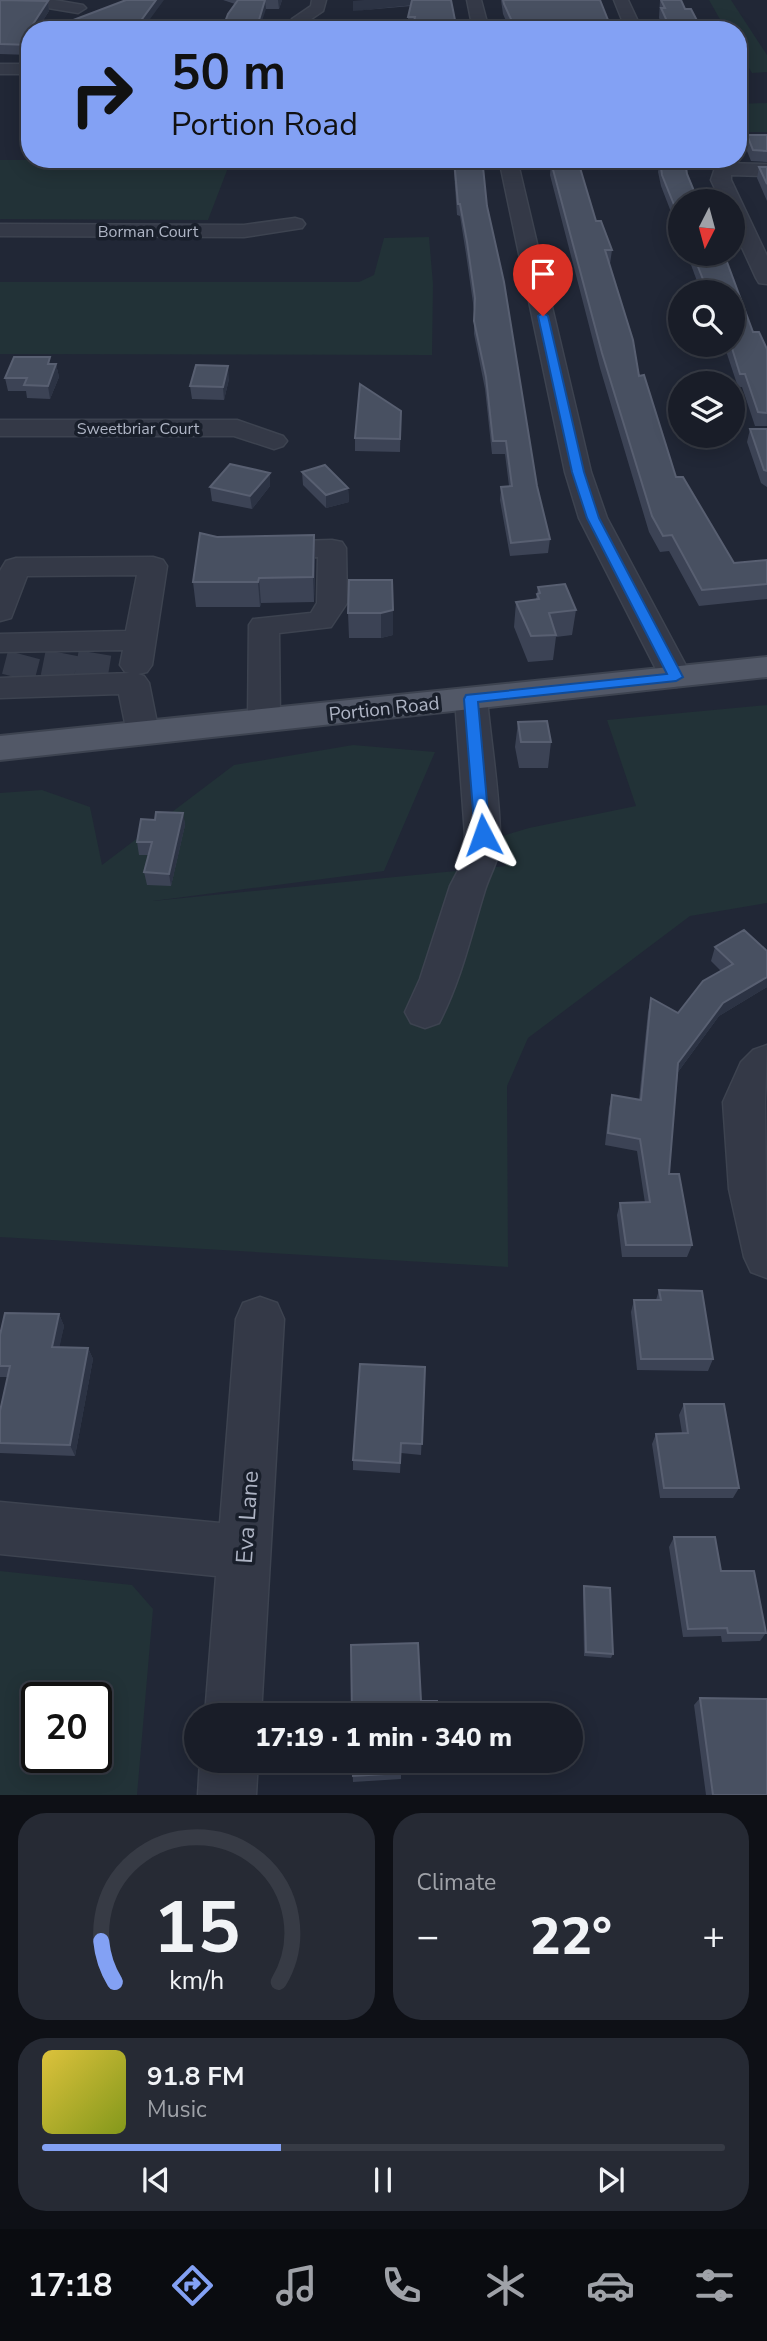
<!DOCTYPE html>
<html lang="en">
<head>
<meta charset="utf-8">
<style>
  :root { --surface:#191d28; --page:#262a34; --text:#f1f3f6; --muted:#9fa2a8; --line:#373b45; --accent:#83a1f4 }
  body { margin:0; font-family:"Nunito Sans",sans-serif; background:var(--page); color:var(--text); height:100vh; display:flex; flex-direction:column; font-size:26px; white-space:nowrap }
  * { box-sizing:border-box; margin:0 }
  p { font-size:23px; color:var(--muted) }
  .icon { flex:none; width:38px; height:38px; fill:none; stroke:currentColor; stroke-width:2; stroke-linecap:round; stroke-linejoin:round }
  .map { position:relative; height:1795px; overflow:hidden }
  .details { display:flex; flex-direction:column; gap:18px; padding:18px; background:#0e1016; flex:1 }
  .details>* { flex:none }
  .banner { position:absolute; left:21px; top:21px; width:726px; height:147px; border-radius:28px; box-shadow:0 4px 18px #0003,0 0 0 2px var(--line); background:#83a1f4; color:#111; overflow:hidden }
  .needle { width:46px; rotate:186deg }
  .buttons { position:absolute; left:668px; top:189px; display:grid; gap:14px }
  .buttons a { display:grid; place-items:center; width:77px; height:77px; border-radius:50%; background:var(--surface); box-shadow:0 4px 18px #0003,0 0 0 2px var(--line); font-size:35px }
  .speed { position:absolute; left:21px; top:1682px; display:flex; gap:14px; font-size:35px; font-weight:700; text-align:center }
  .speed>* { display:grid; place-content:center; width:91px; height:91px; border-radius:50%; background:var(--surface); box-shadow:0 4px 18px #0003,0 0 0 2px var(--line); line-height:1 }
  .speed .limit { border:4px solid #111; border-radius:10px; background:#fff; color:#111 }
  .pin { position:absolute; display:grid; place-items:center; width:60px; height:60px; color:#fff; margin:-72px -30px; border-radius:50% 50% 50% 0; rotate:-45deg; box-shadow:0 0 7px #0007 }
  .pin .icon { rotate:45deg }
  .me { position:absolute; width:77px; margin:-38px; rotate:356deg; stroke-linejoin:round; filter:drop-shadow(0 0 5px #0008) }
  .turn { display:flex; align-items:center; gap:24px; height:147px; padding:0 35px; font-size:32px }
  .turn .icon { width:91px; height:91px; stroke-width:2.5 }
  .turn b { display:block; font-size:49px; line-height:60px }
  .big { font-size:52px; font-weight:800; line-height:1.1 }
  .details .widget { flex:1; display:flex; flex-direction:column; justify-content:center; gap:10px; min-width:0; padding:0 24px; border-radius:28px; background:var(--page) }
  .details .dial { align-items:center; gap:0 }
  .dial svg { height:182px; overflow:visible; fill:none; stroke:var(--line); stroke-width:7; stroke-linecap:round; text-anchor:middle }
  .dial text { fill:var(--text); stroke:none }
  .song { display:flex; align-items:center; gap:21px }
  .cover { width:84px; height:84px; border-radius:10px; background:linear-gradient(135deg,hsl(50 70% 55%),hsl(70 70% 35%)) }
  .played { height:7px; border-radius:4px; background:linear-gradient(90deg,var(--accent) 35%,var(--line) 35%) }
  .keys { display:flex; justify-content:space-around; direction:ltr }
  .heat { display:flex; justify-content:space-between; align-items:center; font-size:38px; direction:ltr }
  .details .tiles { flex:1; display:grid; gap:18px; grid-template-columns:1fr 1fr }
  .widget:last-child { grid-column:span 2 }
  .trip { position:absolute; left:184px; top:1703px; width:399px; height:70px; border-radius:35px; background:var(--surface); box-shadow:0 4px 18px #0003,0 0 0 2px var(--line); font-weight:800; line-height:70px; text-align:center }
  .dock { display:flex; height:112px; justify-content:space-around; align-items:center; background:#0a0c10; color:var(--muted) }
  .dock .icon { width:49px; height:49px }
  .dock .current { color:var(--accent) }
  .dock b { font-size:32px; color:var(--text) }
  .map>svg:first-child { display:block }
</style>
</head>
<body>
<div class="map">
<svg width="767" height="1795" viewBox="0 0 767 1795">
  <rect width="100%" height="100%" fill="#212736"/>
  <path fill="#223237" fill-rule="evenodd" d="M709 0H731L767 55V72L752 73 739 51 738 30H726Z
    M767 103V132H739V104Z
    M0 160H231L208 220 0 219Z
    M429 237 433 284 432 355 0 354V282H359L374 275 384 238Z
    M767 705V903L690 916 528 1038 507 1086 508 1267 0 1237V793L42 790 90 807 102 865 234 765 353 745 435 752 384 871 153 901 506 866 496 838 529 828 636 806 607 720Z
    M0 1571 132 1585 153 1609 137 1795H0ZM37 1698H96V1757H37Z"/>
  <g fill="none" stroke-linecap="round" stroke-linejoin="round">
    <path stroke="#363c4b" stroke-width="33" stroke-dasharray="33 17" stroke-linecap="butt" d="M91 677 95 653
      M18 678 24 655
      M57 678 62 653"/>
    <g stroke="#3d4350" stroke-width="3">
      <path id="minor" d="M0 0H54L83 5 86 8 78 13 30 5H0Z
        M312 0H326L323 11 304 24 302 30H286L292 19 311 6Z
        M467 0H481L489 30H473Z
        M614 0H628L642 30H626Z
        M0 64H30V74H0Z
        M499 159H517L591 472 607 518 692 677 687 684 676 687 665 684 660 677 579 518 565 472Z
        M723 163 767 164V176L731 175V180L767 256V284L759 283 756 278 733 228V201H721L711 180 716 165Z
        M295 218 302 220 305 224 302 228 244 237 0 236V224L244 225Z
        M0 420H237L283 436 287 441 283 446 274 449 234 436H0Z
        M332 540 342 542 346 548 347 603 331 627 279 633 280 720 275 728 264 731 253 728 248 720 249 625 253 619 311 613 317 603 318 557 267 558 257 556 253 550 257 544 267 542Z
        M153 557 163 560 167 566 152 665 147 672 138 674 144 676 149 683 159 733 155 741 143 744 131 741 127 733 119 694 0 698V678L130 673 125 672 120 665 123 650 0 652V634L126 631 137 575 27 576 11 618 0 621V571L6 561 16 558Z
        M471 689 482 692 487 699C491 743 499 789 500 834 501 858 492 869 485 890 471 935 461 981 439 1023L425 1028 411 1023 405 1012 420 979 450 886 462 863 465 835 455 699 460 692Z
        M767 1045 765 1102 767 1278 751 1272 744 1257 729 1189 723 1102 741 1062 753 1050Z
        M260 1297 277 1303 284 1319 261 1715H205L216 1576 0 1554V1502L220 1523 236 1319 243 1303Z
        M200 1760H258L256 1795H198Z"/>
    </g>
    <g stroke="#3d4350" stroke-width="4">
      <path id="major" d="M767 657V677L0 760V736Z"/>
    </g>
    <use href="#minor" fill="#343947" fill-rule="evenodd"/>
    <use href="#major" fill="#525867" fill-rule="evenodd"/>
  </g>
  <path fill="#3c4355" d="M0 0 48 1 49 11 37 30H30V55L0 54Z
    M223 0H282L279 9H266L235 4Z
    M451 0 412 27H408V17L411 6 353 11Z
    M501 0H600L612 30H510L503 14Z
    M660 0H681L685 9 702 30H665L659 18Z
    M747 135H767V162L751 161 745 146Z
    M453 159H479V167L487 206 537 486 550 539 548 553 510 556 500 500 501 487 509 486 505 454H492L485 389 474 334V310L466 254 460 216 457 215Z
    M660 160 687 174 694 191 681 201V238L661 186 658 172Z
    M551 162 596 221 612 250 610 264H609L639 376 676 477 734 563 767 560V599L699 606 669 551 660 552 649 532 600 368 550 175Z
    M759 167H767V201L757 178Z
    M687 254H724L753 332 767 349V426H755L742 387H738L724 345H733V292H701Z
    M52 364H56L59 377 50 399 27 398 26 391H8L5 378Z
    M229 379 224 400 192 399 190 386Z
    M401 411 400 452 355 451V438Z
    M750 429H767V487L761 483 747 442Z
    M302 472 348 488 349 502 326 508 303 485Z
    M270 486 252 509 212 501 210 487Z
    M315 560 314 602 261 603 260 607H196L193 582Z
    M392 580 393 635 381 638H349L348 613Z
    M538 587 576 610 572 635 556 637 553 660 528 662 514 627 516 602 536 599Z
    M518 722 551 742 548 768H519L515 747Z
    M183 813 185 825 171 886 147 885 144 872 149 855H139L137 842 155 820Z
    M715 947 767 951V987L719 1016 678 1072 669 1174 692 1245 687 1257H622L617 1215 620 1203H645L637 1151 605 1145 609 1108 612 1095 639 1100 648 1012 651 998 678 1013 721 971 711 961Z
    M659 1290 713 1359 708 1371 637 1370 631 1312 634 1300H656Z
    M59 1314 64 1326 59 1347 88 1348 93 1359 75 1456 0 1453V1411L8 1377H0V1335Z
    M425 1367 421 1455 401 1453 400 1473 353 1470V1460Z
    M684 1404 739 1488 733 1498H660L652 1444 656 1434 682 1433 679 1415Z
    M674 1537 721 1571 766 1633 760 1641 722 1642 721 1636 683 1637 669 1547Z
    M584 1586 613 1654 611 1658 584 1656 583 1590Z
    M700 1698 767 1795H706L694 1705Z
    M352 1760 401 1773V1779L353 1782Z"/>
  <path fill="#2c3344" d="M156 0H164L142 30H134Z
    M265 0 266 9 259 30H256Z
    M278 0H282L279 9Z
    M364 0H413V5L353 11V1Z
    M48 1 49 11 37 30H30V42L24 38Z
    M56 364 59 377 50 399 48 386Z
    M228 366 229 379 224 400 223 387Z
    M270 473V486L252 509 250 496Z
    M348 488 349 502 326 508V495Z
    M314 535 315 560 314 602 313 577Z
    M259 578 261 603 260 607 258 582Z
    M393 610V635L381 638V613Z
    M183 813 185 825 171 886 169 874Z
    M767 977V987L719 1016 675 1076 678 1063 723 1003Z
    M59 1314 64 1326 57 1359 52 1347Z
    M88 1348 93 1359 75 1456 70 1445Z"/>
  <path fill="#485061" stroke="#585f71" stroke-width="2" d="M0 0 48 1 24 38 30 36V45L0 44Z
    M126 0H156L134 30H47Z
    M238 0H265L256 30H222L228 14Z
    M412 0H451L457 30H412L415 17H408Z
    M503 0H600L612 30H516L504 4Z
    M661 0H681L685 9H691L702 30H671L661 8H665Z
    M332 27 354 28 353 30H332Z
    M747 135H767V151L753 150Z
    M454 159H479V167H483L487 206 504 282 537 486 550 539 511 543 501 487 512 486 506 441H493L486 377 474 321 475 298 467 242 460 204H458Z
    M660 160 685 161 687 174 694 191H697L701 201H681V222L662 175Z
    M578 161 596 221H601L612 250H605L633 340 639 376 644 375 676 477H683L734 563 767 560V584L702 590 672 535 663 536 652 516 602 353 551 162Z
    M759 167H767V184Z
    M693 254H724L753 332H759L767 349V413L758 412 745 374H740L731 345H733V292H708Z
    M14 357H50L48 364H56L48 386 24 385 27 378H5Z
    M196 365 228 366 223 387 190 386Z
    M360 384 401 411 400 439 355 438Z
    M750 429H767V471L764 470Z
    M230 464 270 473 250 496 210 487Z
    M325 465 348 488 326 495 302 472Z
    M200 533 217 537 314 535 313 577 259 578 258 582H193Z
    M349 580H392L393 610 381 613H348Z
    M565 584 576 610 549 613 556 635 531 636 516 602 539 599 537 594 540 593 538 587Z
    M547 721 551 742H521L518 722Z
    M156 812 183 813 169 874 144 872 152 842H137L141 819 155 820Z
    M744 930 767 951V977L723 1003 678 1063 669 1174H679L692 1245H626L620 1203 650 1202 640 1139 608 1133 612 1095 641 1100 651 998 678 1013 703 981 733 964 715 947Z
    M659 1290 702 1291 713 1359H641L634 1300H661Z
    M5 1313 59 1314 52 1347 88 1348 70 1445 0 1443V1411L10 1366H0V1335Z
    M360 1364 425 1367 422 1444 401 1443 400 1463 353 1460Z
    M684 1404H724L739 1488H664L656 1434 688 1433Z
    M674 1537H715L721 1571H754L766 1633H728L727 1628 688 1629Z
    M584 1586 610 1588 613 1654 586 1652Z
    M418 1643 421 1701H437L438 1715H352L351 1645Z
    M700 1698 767 1699V1795H713Z
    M352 1760H401V1773L353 1776Z"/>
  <path fill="#1a73e8" stroke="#114b97" stroke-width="2" d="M543 313 548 316 584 472 599 518 683 677 676 681 478 702 490 835 483 841 475 835 464 699 466 695 667 674 587 518 572 472 538 316Z"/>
  <g text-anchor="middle" stroke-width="7" stroke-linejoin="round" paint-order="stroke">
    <g font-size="16" fill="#aeb4c4" stroke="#191f2b">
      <text x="148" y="237">Borman Court</text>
      <text x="138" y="434">Sweetbriar Court</text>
    </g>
    <g font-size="19" fill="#aeb4c4" stroke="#191f2b">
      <text transform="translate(384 708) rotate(-6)" y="7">Portion Road</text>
    </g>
    <g font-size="23" fill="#aeb4c4" stroke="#191f2b">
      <text transform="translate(247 1517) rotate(-86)" y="8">Eva Lane</text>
    </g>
  </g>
</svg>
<div class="buttons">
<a><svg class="needle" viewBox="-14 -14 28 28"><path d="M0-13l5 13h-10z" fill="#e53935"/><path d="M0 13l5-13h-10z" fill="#9fa2a8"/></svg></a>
<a><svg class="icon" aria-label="search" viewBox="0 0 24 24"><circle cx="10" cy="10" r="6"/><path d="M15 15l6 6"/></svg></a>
<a><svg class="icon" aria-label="layers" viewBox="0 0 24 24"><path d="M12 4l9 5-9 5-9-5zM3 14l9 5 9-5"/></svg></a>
</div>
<div class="speed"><div class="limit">20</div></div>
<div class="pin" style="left:543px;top:316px;background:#d93025"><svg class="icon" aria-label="arrive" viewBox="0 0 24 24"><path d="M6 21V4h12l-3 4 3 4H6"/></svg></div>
<svg class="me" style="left:483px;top:835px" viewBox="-20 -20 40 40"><path d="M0-17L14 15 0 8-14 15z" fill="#1a73e8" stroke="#fff" stroke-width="4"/></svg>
<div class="trip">17:19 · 1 min · 340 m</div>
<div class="banner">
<div class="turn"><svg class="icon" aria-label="right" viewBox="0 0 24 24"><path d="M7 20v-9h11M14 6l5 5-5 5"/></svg><div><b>50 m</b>Portion Road</div></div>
</div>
</div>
<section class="details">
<div class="tiles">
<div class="widget dial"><svg viewBox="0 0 100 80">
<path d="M14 69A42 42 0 1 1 86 69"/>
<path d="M14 69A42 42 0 0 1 8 51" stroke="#83a1f4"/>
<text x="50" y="56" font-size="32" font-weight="700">15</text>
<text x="50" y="72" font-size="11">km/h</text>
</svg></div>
<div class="widget"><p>Climate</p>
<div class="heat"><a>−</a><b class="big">22°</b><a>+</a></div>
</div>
<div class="widget">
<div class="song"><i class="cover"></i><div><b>91.8 FM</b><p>Music</p></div></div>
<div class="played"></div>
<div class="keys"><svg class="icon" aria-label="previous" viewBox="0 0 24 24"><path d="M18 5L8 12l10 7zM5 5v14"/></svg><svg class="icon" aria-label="pause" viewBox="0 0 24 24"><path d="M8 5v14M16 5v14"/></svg><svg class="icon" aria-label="next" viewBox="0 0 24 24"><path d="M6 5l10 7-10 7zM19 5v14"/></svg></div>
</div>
</div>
</section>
<nav class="dock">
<b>17:18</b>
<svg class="icon current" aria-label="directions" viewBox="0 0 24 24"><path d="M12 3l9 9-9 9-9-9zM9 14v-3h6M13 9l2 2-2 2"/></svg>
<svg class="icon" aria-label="music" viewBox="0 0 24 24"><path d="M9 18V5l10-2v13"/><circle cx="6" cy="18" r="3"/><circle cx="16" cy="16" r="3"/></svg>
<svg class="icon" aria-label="phone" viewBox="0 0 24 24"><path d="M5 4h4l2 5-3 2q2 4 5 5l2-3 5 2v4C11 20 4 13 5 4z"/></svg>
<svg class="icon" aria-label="climate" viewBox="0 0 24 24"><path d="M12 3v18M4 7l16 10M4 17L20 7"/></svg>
<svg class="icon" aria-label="car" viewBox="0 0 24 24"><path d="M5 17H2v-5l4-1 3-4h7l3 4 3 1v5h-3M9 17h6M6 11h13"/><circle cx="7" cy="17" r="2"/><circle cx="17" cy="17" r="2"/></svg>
<svg class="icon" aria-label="filters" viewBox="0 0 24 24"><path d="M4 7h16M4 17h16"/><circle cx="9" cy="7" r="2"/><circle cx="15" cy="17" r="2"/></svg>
</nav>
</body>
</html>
